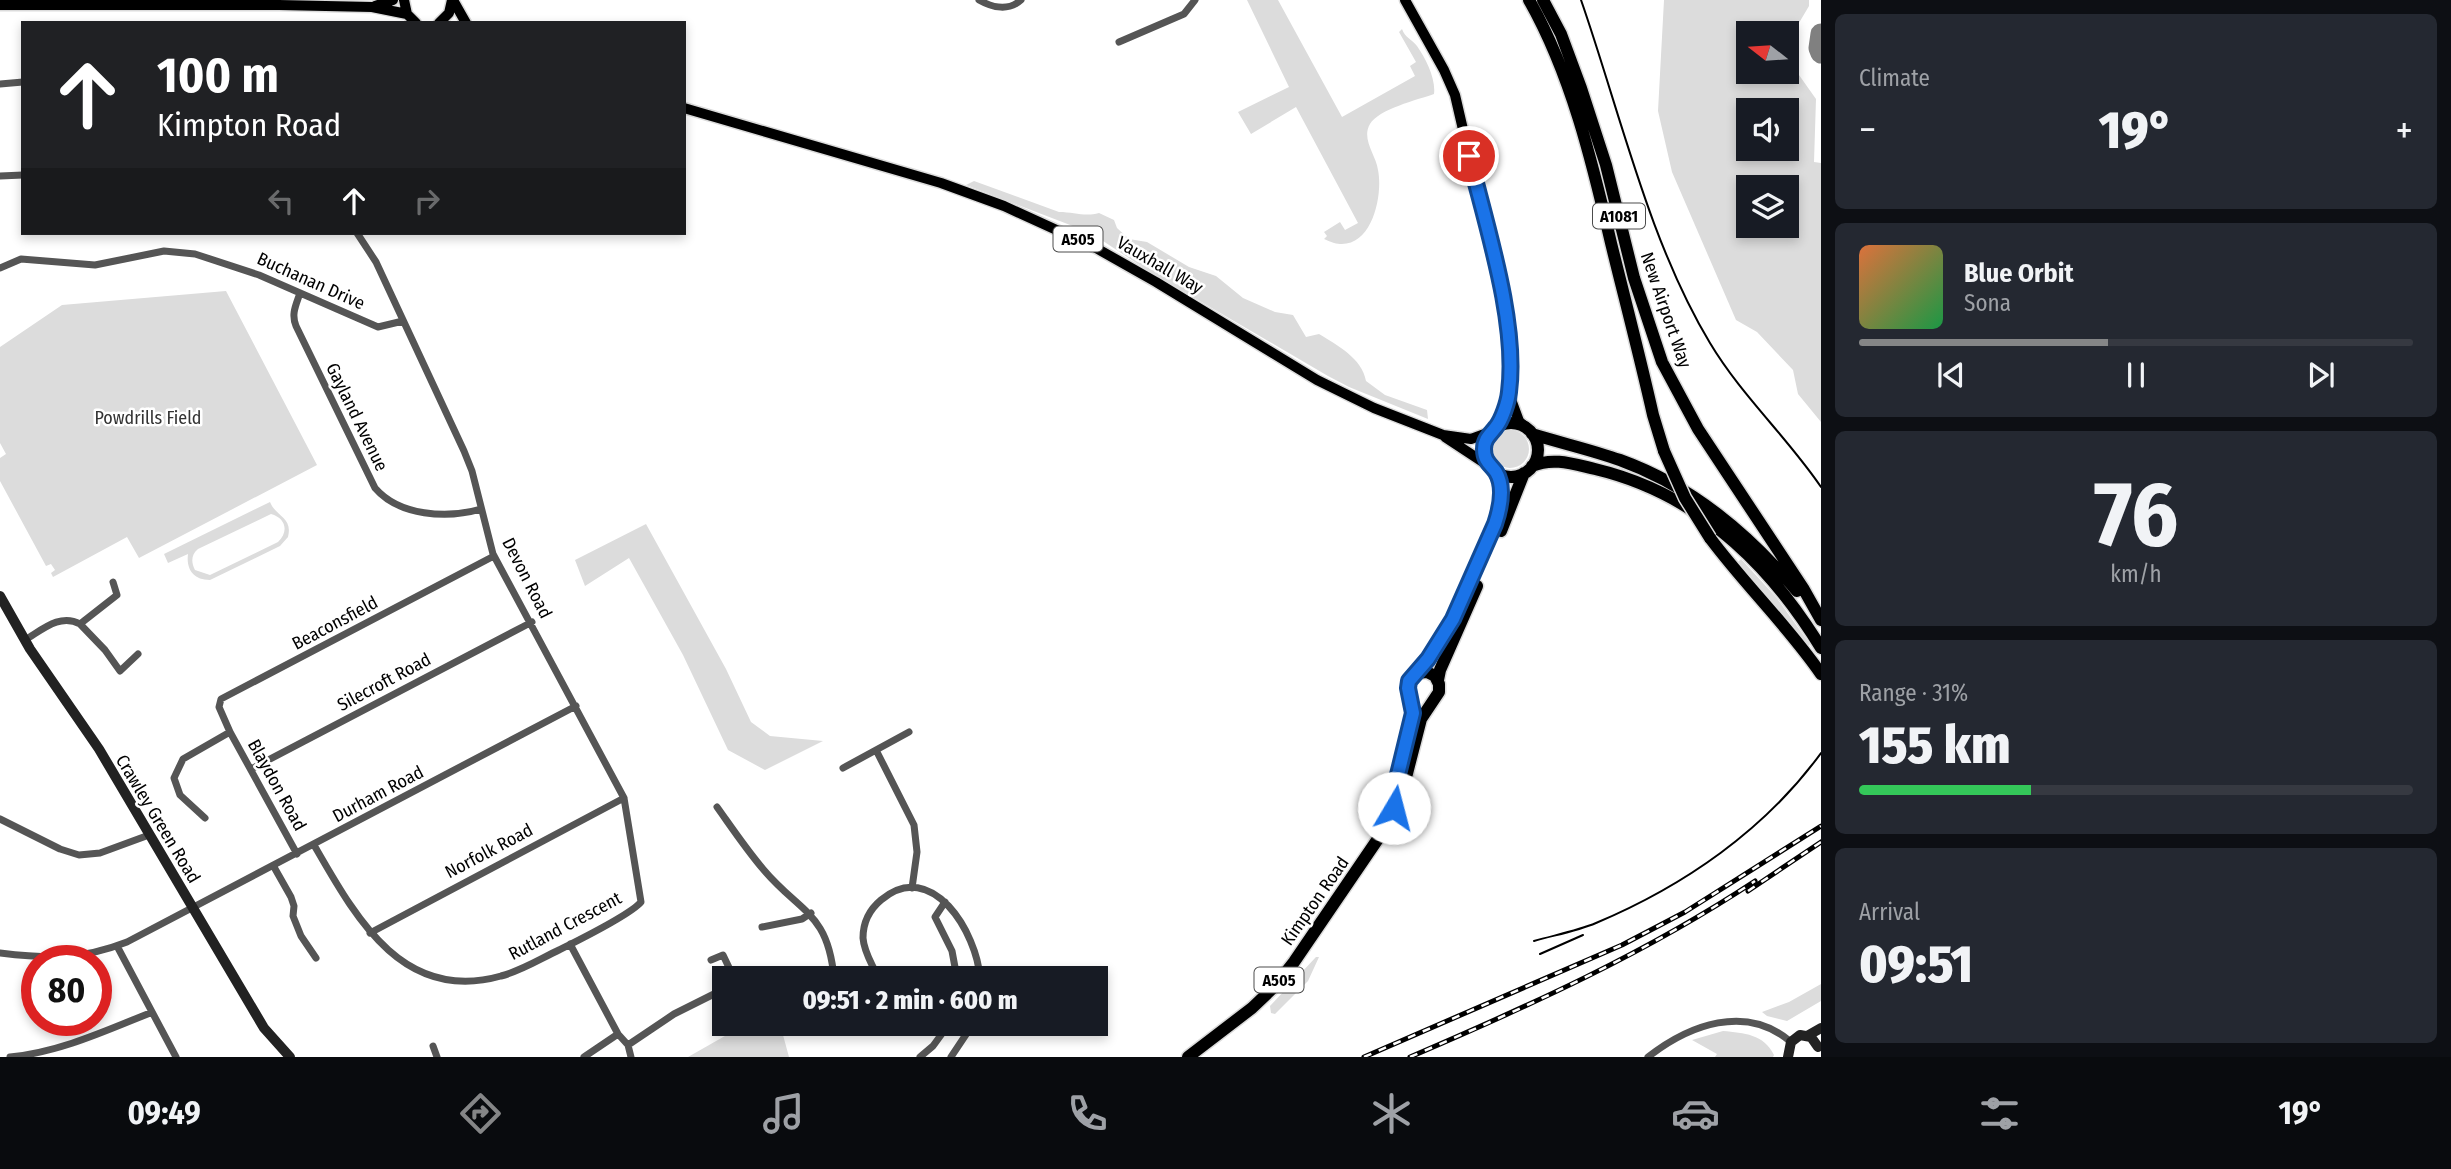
<!DOCTYPE html>
<html lang="en">
<head>
<meta charset="utf-8">
<style>
  :root { --surface:#171b24; --page:#242831; --text:#f1f3f6; --muted:#9ea1a6; --line:#363941; --accent:#858687 }
  body { margin:0; font-family:"Fira Sans Condensed",sans-serif; background:var(--page); color:var(--text); height:100vh; display:flex; flex-direction:column; font-size:26px; white-space:nowrap }
  * { box-sizing:border-box; margin:0 }
  p { font-size:23px; color:var(--muted) }
  .icon { flex:none; width:38px; height:38px; fill:none; stroke:currentColor; stroke-width:2; stroke-linecap:round; stroke-linejoin:round }
  .map { position:relative; flex:1; overflow:hidden }
  .panel { display:flex; flex-direction:column; gap:14px; padding:14px; background:#0d0f14; width:630px }
  .panel>* { flex:none }
  .guide { position:absolute; left:21px; top:21px; width:665px; height:214px; border-radius:0px; box-shadow:0 4px 10px #0003; background:#202124; color:#fff; overflow:hidden }
  .needle { width:46px; rotate:287deg }
  .tools { position:absolute; left:1736px; top:21px; display:grid; gap:14px }
  .tools a { display:grid; place-items:center; width:63px; height:63px; border-radius:0px; background:var(--surface); box-shadow:0 4px 10px #0003; font-size:35px }
  .speed { position:absolute; left:21px; top:945px; display:flex; gap:14px; font-size:35px; font-weight:700; text-align:center }
  .speed>* { display:grid; place-content:center; width:91px; height:91px; border-radius:50%; background:var(--surface); box-shadow:0 4px 10px #0003; line-height:1 }
  .speed .limit { border:10px solid #d22; background:#fff; color:#111 }
  .pin { position:absolute; display:grid; place-items:center; width:60px; height:60px; color:#fff; margin:-30px; border:4px solid #fff; border-radius:50%; box-shadow:0 2px 7px #0007 }
  .me { position:absolute; width:77px; margin:-38px; rotate:8deg; stroke-linejoin:round; filter:drop-shadow(0 0 5px #0008) }
  .turn { display:flex; align-items:center; gap:24px; height:147px; padding:0 21px; font-size:32px }
  .turn .icon { width:91px; height:91px; stroke-width:2.5 }
  .turn b { display:block; font-size:49px; line-height:60px }
  .lanes { display:flex; align-items:center; height:66px; padding:0 21px; background:#0003; justify-content:center; gap:35px; direction:ltr }
  .lanes .off { opacity:.35 }
  .big { font-size:52px; font-weight:800; line-height:1.1 }
  .panel .widget { flex:1; display:flex; flex-direction:column; justify-content:center; gap:10px; min-width:0; padding:0 24px; border-radius:10px; background:var(--page) }
  .panel .dial { align-items:center; gap:0 }
  .dial b { font-size:91px; line-height:1 }
  .song { display:flex; align-items:center; gap:21px }
  .cover { width:84px; height:84px; border-radius:10px; background:linear-gradient(135deg,hsl(20 70% 55%),hsl(140 70% 35%)) }
  .played { height:7px; border-radius:4px; background:linear-gradient(90deg,var(--accent) 45%,var(--line) 45%) }
  .keys { display:flex; justify-content:space-around; direction:ltr }
  .heat { display:flex; justify-content:space-between; align-items:center; font-size:38px; direction:ltr }
  .charge { height:10px; border-radius:5px; background:linear-gradient(90deg,#34c759 31%,var(--line) 0) }
  .trip { position:absolute; left:712px; top:966px; width:396px; height:70px; border-radius:0px; background:var(--surface); box-shadow:0 4px 10px #0003; font-weight:800; line-height:70px; text-align:center }
  .tabs { display:flex; height:112px; justify-content:space-around; align-items:center; background:#090b0e; color:var(--muted) }
  .tabs .icon { width:49px; height:49px }
  .tabs .on { color:var(--accent) }
  .tabs b { font-size:32px; color:var(--text) }
  main { display:flex; flex:1; min-height:0 }
  .map>svg:first-child { display:block }
</style>
</head>
<body>
<main>
<div class="map">
<svg width="1821" height="1057" viewBox="0 0 1821 1057">
  <rect width="100%" height="100%" fill="#fff"/>
  <path fill="#dcdcdc" fill-rule="evenodd" d="M1247 0H1278L1342 117 1415 76 1410 66 1416 62 1399 32 1402 29C1405 38 1412 39 1417 46 1426 59 1436 79 1434 94 1417 100 1379 109 1370 124 1361 139 1376 155 1378 170 1383 194 1373 246 1340 244 1335 244 1329 241 1324 239L1327 236 1324 232 1340 222 1345 230 1358 223 1296 107 1251 134 1238 112 1289 87Z
    M1664 0H1809V6L1793 33 1791 50 1799 75 1816 99 1814 162 1821 163V422L1798 394 1793 370 1757 332 1736 320 1672 172 1658 111ZM1748 33H1787V72H1748ZM1748 110H1787V149H1748ZM1748 187H1787V226H1748Z
    M974 181 1059 212C1074 212 1085 217 1099 213L1114 220 1117 228 1129 239 1147 242 1189 267 1216 276 1243 298 1275 312 1293 315 1306 337 1319 334C1337 345 1362 358 1366 381L1385 395 1427 410 1428 419 1349 387 1328 376 1150 272 1100 239 1078 228 966 185Z
    M226 291 317 465 139 558 127 537 53 577 51 573 55 570 51 564 46 566 0 481V458L6 454 0 443V347L62 305Z
    M1491 449a19 19 0 1 1 38 0a19 19 0 1 1-38 0Z
    M270 502C276 517 293 517 288 537L280 546 210 580C193 580 186 569 188 554L168 563 164 554ZM271 514C286 518 289 532 278 542L210 575 195 570C191 562 191 555 198 549Z
    M646 524 726 669 751 722 770 736 823 741 765 770 728 750 683 655 629 558 585 586 575 560Z
    M1741 559 1776 597 1810 644 1808 647 1738 562Z
    M1316 957H1319L1308 981 1275 1014 1271 1013 1270 1006Z
    M1821 984V1001L1787 1021 1767 1016 1762 1012 1789 1002Z
    M746 1024H780L789 1057H688Z
    M1723 1031C1744 1033 1764 1034 1774 1055L1773 1057H1715L1717 1054 1692 1040Z"/>
  <g fill="none" stroke-linecap="round" stroke-linejoin="round">
    <path stroke="#808080" stroke-width="21" d="M1821 34 1819 48 1821 53"/>
    <g stroke="#dbdbdb" stroke-width="13">
      <path id="primary" d="M404 0 407 14 416 23
        M453 0 466 23
        M1405 0 1444 70 1455 95 1508 324 1510 349 1509 394 1497 426
        M0 5H279L372 7 407 14
        M375 6 393 0
        M439 23 449 13 452 0
        M684 108 941 183 1004 206 1096 248 1156 282 1317 380 1374 408 1443 435 1471 439 1490 432
        M1509 394 1519 421 1525 427
        M1445 437 1489 466"/>
    </g>
    <g stroke="#dbdbdb" stroke-width="15">
      <path id="highway" d="M1529 0C1571 74 1592 161 1611 243 1625 300 1640 357 1653 415L1664 451
        M1543 0 1561 34 1581 88 1606 165 1634 278 1662 362 1698 429 1803 588 1821 620
        M1484 450a27 27 0 1 1 54 0a27 27 0 1 1-54 0Z
        M1532 434C1561 443 1592 450 1620 460 1692 486 1748 534 1797 591
        M1532 466C1553 457 1573 464 1595 469 1696 493 1768 561 1821 648
        M1501 531 1524 473
        M1710 538C1745 585 1788 626 1821 674
        M1438 680 1440 670 1477 586
        M1401 763 1413 713 1408 688 1409 681 1438 644 1453 619 1495 524 1501 492 1496 472
        M1188 1057 1252 1008 1275 986 1294 962 1384 830 1402 793 1421 719 1439 692V684L1435 676 1427 672 1417 673"/>
    </g>
    <path stroke="#555" stroke-width="7" d="M979 0C993 8 1009 11 1021 0
      M1119 42 1184 14 1195 0
      M0 84 23 82
      M0 176 23 175
      M0 268 21 259 95 265 164 251 195 254 259 275 378 327 403 321
      M300 293C296 305 291 314 296 326L375 488C399 516 447 519 481 509
      M80 624 105 650 120 671 138 654
      M25 640C42 630 60 613 80 624L117 595 113 582
      M230 732 219 707 221 699 494 556
      M876 750 914 825 917 852 912 888
      M843 768 909 732
      M251 769 532 622
      M717 807C732 828 746 849 763 869 800 913 828 912 834 978
      M205 818 180 795 174 778 183 759 230 732 297 854
      M0 819 60 849 79 855 100 853 149 835
      M314 845C355 916 402 1004 501 976 521 971 540 959 559 950 577 941 630 915 641 902L624 798 493 554 472 471 464 451 376 262 357 233
      M274 867 291 897 294 906 293 916 301 936 316 958
      M945 902 935 917 952 951 957 978
      M762 927 802 919 811 913
      M370 933 624 798
      M570 944 618 1034 628 1045 631 1057
      M117 946 176 1057
      M0 953C48 959 81 960 127 942L576 706
      M711 960 723 955 734 978
      M878 978C873 965 864 953 863 938 863 923 869 910 881 900 932 857 977 933 980 978
      M628 1045 674 1014 724 989
      M433 1046 437 1057
      M10 1057C60 1052 105 1031 150 1013
      M584 1057 618 1034
      M920 1057 933 1046 949 1024
      M951 1057 973 1024
      M1648 1057C1689 1025 1746 1003 1791 1042"/>
    <path stroke="#222" stroke-width="10" d="M0 596 30 649 99 749 264 1028 290 1057
      M1807 1036 1821 1028
      M1788 1057 1791 1042 1800 1035 1811 1037 1818 1047"/>
    <use href="#primary" stroke="#000" stroke-width="10"/>
    <use href="#highway" stroke="#000" stroke-width="12"/>
    <path stroke="#000" stroke-width="2" d="M1581 0C1620 112 1649 242 1710 343 1741 395 1787 437 1821 487
      M1534 941C1555 935 1577 931 1596 923 1684 886 1765 830 1821 753
      M1540 954 1583 935"/>
    <g stroke="#000" stroke-width="5">
      <path id="rail" d="M1748 891 1821 842
        M1364 1057 1622 945 1685 912 1821 826
        M1410 1057C1529 1006 1646 953 1755 881"/>
    </g>
    <use href="#rail" stroke="#fff" stroke-width="2.5" stroke-dasharray="8" stroke-linecap="butt"/>
    <g stroke="#dbdbdb" stroke-width="15" stroke-linecap="butt">
      <path id="highway-bridge" d="M1664 451 1685 498 1710 538"/>
    </g>
    <use href="#highway-bridge" stroke="#000" stroke-width="12"/>
  </g>
  <g fill="none" stroke-linecap="round" stroke-linejoin="round">
    <g stroke="#114b97" stroke-width="18">
      <path id="route" d="M1394 808V791L1413 713 1408 688 1409 681 1428 659 1453 619 1495 524C1500 509 1505 487 1496 472 1490 464 1484 461 1484 449 1484 439 1490 435 1496 427 1502 420 1508 402 1509 392 1518 323 1486 225 1469 156"/>
    </g>
    <use href="#route" stroke="#1a73e8" stroke-width="12"/>
  </g>
  <g text-anchor="middle" stroke-width="5" stroke-linejoin="round" paint-order="stroke">
    <g fill="#fff" stroke="#4c4c4c" stroke-width="2">
      <rect x="1593" y="203.5" width="52" height="25" rx="5"/>
      <rect x="1053.5" y="226.5" width="49" height="25" rx="5"/>
      <rect x="1254.5" y="967.5" width="49" height="25" rx="5"/>
    </g>
    <g font-size="16" font-weight="bold" fill="#000">
      <text x="1619" y="222">A1081</text>
      <text x="1078" y="245">A505</text>
      <text x="1279" y="986">A505</text>
    </g>
    <g font-size="18" fill="#000" stroke="#fff">
      <text transform="translate(1160 265) rotate(30)" y="6">Vauxhall Way</text>
      <text transform="translate(311 281) rotate(24)" y="6">Buchanan Drive</text>
      <text transform="translate(1666 310) rotate(71)" y="6">New Airport Way</text>
      <text transform="translate(357 417) rotate(64)" y="6">Gayland Avenue</text>
      <text transform="translate(527 578) rotate(63)" y="6">Devon Road</text>
      <text transform="translate(335 623) rotate(-28)" y="6">Beaconsfield</text>
      <text transform="translate(384 682) rotate(-28)" y="6">Silecroft Road</text>
      <text transform="translate(277 785) rotate(61)" y="6">Blaydon Road</text>
      <text transform="translate(378 794) rotate(-28)" y="6">Durham Road</text>
      <text transform="translate(158 819) rotate(59)" y="6">Crawley Green Road</text>
      <text transform="translate(489 851) rotate(-28)" y="6">Norfolk Road</text>
      <text transform="translate(1315 901) rotate(-55)" y="6">Kimpton Road</text>
      <text transform="translate(565 926) rotate(-28)" y="6">Rutland Crescent</text>
    </g>
    <g font-size="18" fill="#333" stroke="#fff">
      <text x="148" y="424">Powdrills Field</text>
    </g>
  </g>
</svg>
<div class="tools">
<a><svg class="needle" viewBox="-14 -14 28 28"><path d="M0-13l5 13h-10z" fill="#e53935"/><path d="M0 13l5-13h-10z" fill="#9ea1a6"/></svg></a>
<a><svg class="icon" aria-label="sound" viewBox="0 0 24 24"><path d="M4 9h4l5-4v14l-5-4H4zM17 9q2 3 0 6"/></svg></a>
<a><svg class="icon" aria-label="layers" viewBox="0 0 24 24"><path d="M12 4l9 5-9 5-9-5zM3 14l9 5 9-5"/></svg></a>
</div>
<div class="speed"><div class="limit">80</div></div>
<div class="pin" style="left:1469px;top:156px;background:#d93025"><svg class="icon" aria-label="arrive" viewBox="0 0 24 24"><path d="M6 21V4h12l-3 4 3 4H6"/></svg></div>
<svg class="me" style="left:1394px;top:808px" viewBox="-20 -20 40 40"><circle r="19" fill="#fff"/><path d="M0-13L10 11 0 6-10 11z" fill="#1a73e8"/></svg>
<div class="trip">09:51 · 2 min · 600 m</div>
<div class="guide">
<div class="turn"><svg class="icon" aria-label="ahead" viewBox="0 0 24 24"><path d="M12 20V5M6 11l6-6 6 6"/></svg><div><b>100 m</b>Kimpton Road</div></div>
<div class="lanes"><svg class="icon off" aria-label="left" viewBox="0 0 24 24"><path d="M17 20v-9H6M10 6l-5 5 5 5"/></svg><svg class="icon" aria-label="ahead" viewBox="0 0 24 24"><path d="M12 20V5M6 11l6-6 6 6"/></svg><svg class="icon off" aria-label="right" viewBox="0 0 24 24"><path d="M7 20v-9h11M14 6l5 5-5 5"/></svg></div>
</div>
</div>
<section class="panel">
<div class="widget"><p>Climate</p>
<div class="heat"><a>−</a><b class="big">19°</b><a>+</a></div>
</div>
<div class="widget">
<div class="song"><i class="cover"></i><div><b>Blue Orbit</b><p>Sona</p></div></div>
<div class="played"></div>
<div class="keys"><svg class="icon" aria-label="previous" viewBox="0 0 24 24"><path d="M18 5L8 12l10 7zM5 5v14"/></svg><svg class="icon" aria-label="pause" viewBox="0 0 24 24"><path d="M8 5v14M16 5v14"/></svg><svg class="icon" aria-label="next" viewBox="0 0 24 24"><path d="M6 5l10 7-10 7zM19 5v14"/></svg></div>
</div>
<div class="widget dial"><b>76</b><p>km/h</p></div>
<div class="widget"><p>Range · 31%</p><b class="big">155 km</b><div class="charge"></div></div>
<div class="widget"><p>Arrival</p><b class="big">09:51</b></div>
</section>
</main>
<nav class="tabs">
<b>09:49</b>
<svg class="icon on" aria-label="directions" viewBox="0 0 24 24"><path d="M12 3l9 9-9 9-9-9zM9 14v-3h6M13 9l2 2-2 2"/></svg>
<svg class="icon" aria-label="music" viewBox="0 0 24 24"><path d="M9 18V5l10-2v13"/><circle cx="6" cy="18" r="3"/><circle cx="16" cy="16" r="3"/></svg>
<svg class="icon" aria-label="phone" viewBox="0 0 24 24"><path d="M5 4h4l2 5-3 2q2 4 5 5l2-3 5 2v4C11 20 4 13 5 4z"/></svg>
<svg class="icon" aria-label="climate" viewBox="0 0 24 24"><path d="M12 3v18M4 7l16 10M4 17L20 7"/></svg>
<svg class="icon" aria-label="car" viewBox="0 0 24 24"><path d="M5 17H2v-5l4-1 3-4h7l3 4 3 1v5h-3M9 17h6M6 11h13"/><circle cx="7" cy="17" r="2"/><circle cx="17" cy="17" r="2"/></svg>
<svg class="icon" aria-label="filters" viewBox="0 0 24 24"><path d="M4 7h16M4 17h16"/><circle cx="9" cy="7" r="2"/><circle cx="15" cy="17" r="2"/></svg>
<b>19°</b>
</nav>
</body>
</html>
